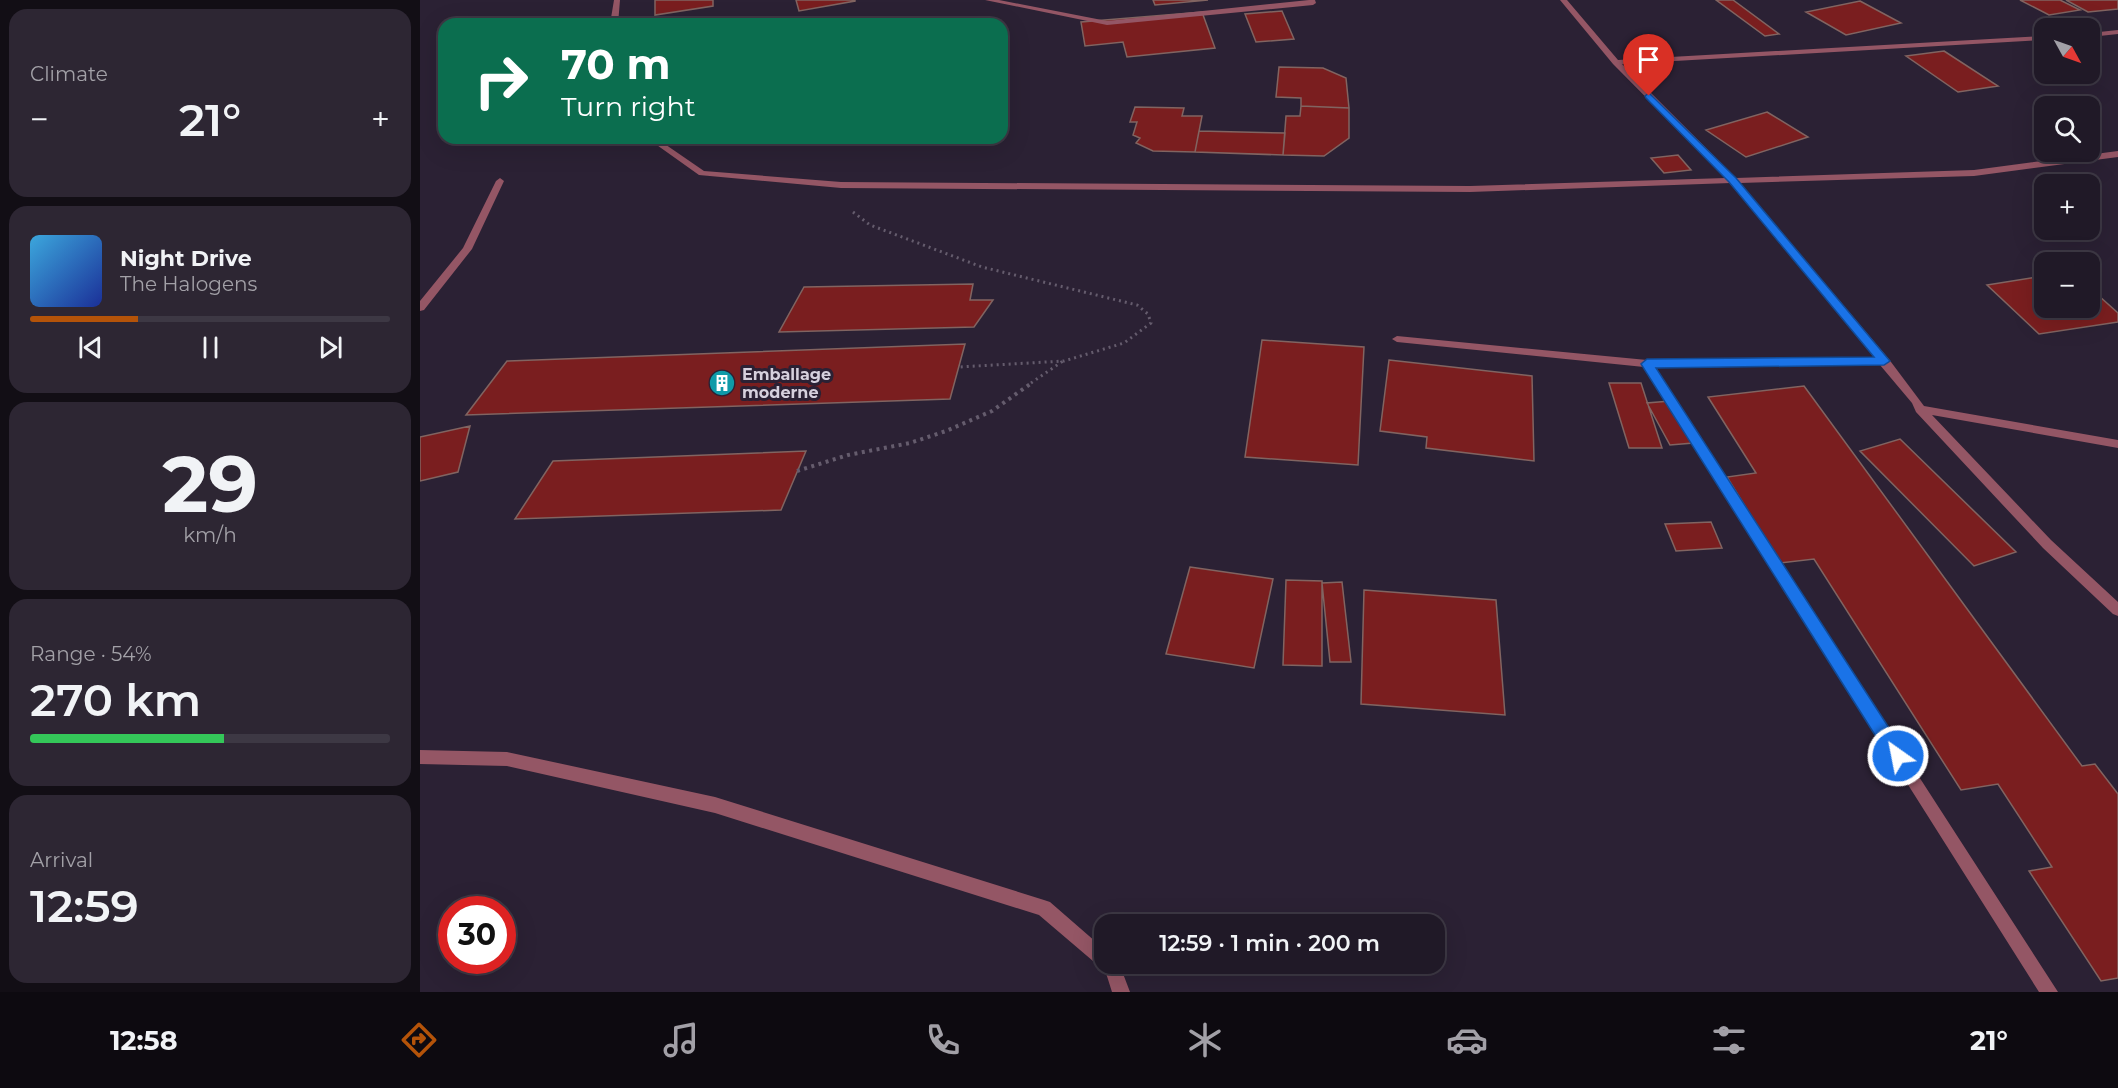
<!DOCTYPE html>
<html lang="en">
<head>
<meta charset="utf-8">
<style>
  :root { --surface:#201927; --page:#2d2633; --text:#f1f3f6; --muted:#a2a0a7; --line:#3d3844; --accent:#b45309 }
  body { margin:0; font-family:Montserrat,sans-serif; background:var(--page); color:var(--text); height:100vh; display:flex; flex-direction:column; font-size:22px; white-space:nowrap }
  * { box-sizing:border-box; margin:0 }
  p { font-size:20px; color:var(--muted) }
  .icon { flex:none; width:33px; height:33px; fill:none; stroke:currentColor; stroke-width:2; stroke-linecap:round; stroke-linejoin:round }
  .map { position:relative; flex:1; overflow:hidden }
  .drawer { display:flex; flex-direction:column; gap:9px; padding:9px; background:#120e15; width:420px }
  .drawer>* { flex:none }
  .banner { position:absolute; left:18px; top:18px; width:570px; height:126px; border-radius:18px; box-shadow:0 6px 24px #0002,0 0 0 2px var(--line); background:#0b6e4f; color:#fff; overflow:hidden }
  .needle { width:39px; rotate:130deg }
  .controls { position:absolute; left:1614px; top:18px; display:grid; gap:12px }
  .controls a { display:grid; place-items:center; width:66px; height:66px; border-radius:12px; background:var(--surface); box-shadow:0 6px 24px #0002,0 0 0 2px var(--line); font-size:30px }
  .speed { position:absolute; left:18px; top:896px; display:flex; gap:12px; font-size:30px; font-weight:700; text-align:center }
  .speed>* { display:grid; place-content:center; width:78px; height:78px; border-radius:50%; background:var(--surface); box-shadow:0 6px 24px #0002,0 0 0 2px var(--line); line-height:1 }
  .speed .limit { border:9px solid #d22; background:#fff; color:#111 }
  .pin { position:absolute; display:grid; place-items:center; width:51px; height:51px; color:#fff; margin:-62px -26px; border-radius:50% 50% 50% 0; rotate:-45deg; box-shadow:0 0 6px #0007 }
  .pin .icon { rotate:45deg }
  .me { position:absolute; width:66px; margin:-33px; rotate:327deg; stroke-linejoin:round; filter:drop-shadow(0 0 4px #0008) }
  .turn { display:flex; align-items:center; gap:21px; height:126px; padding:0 24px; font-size:27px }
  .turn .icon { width:78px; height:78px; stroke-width:2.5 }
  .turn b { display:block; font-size:42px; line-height:51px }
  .big { font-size:45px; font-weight:600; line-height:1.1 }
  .drawer .widget { flex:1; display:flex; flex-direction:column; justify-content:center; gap:9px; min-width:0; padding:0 21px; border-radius:18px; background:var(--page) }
  .drawer .dial { align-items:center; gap:0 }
  .dial b { font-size:78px; line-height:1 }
  .song { display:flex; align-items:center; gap:18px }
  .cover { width:72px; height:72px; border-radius:9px; background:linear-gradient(135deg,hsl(200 70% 55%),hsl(230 70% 35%)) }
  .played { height:6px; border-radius:3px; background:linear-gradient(90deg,var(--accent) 30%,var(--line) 30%) }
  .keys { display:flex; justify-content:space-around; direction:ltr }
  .heat { display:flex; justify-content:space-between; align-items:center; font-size:33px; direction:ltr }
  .charge { height:9px; border-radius:4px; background:linear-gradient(90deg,#34c759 54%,var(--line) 0) }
  .trip { position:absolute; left:674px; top:914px; width:351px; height:60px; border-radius:18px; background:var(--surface); box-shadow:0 6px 24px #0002,0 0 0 2px var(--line); font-weight:600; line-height:60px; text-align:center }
  .menu { display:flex; height:96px; justify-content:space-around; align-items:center; background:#0d0a10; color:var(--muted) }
  .menu .icon { width:42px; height:42px }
  .menu .selected { color:var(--accent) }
  .menu b { font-size:27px; color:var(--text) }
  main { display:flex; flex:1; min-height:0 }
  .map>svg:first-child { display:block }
</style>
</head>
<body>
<main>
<section class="drawer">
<div class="widget"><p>Climate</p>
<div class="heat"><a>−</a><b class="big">21°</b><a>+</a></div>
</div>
<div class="widget">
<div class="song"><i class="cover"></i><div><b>Night Drive</b><p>The Halogens</p></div></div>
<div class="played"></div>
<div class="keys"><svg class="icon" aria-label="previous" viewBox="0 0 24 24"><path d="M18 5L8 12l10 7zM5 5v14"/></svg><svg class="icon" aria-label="pause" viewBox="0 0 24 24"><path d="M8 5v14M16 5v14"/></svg><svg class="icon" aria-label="next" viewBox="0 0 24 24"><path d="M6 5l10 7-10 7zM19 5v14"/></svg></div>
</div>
<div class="widget dial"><b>29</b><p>km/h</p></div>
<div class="widget"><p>Range · 54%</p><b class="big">270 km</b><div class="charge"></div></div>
<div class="widget"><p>Arrival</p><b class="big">12:59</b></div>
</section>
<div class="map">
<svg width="1698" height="992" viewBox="0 0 1698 992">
  <rect width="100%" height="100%" fill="#2b2134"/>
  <path fill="#7a1e1f" stroke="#816461" stroke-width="1.5" d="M235 0H293V6L235 15Z
    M376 0H435V1L379 11Z
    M733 0H788L735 5Z
    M1296 0H1313L1359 34 1345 36Z
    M1600 0H1640L1660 10 1629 15Z
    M1646 0H1698V9L1668 12Z
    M1440 1 1481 23 1426 35 1386 12Z
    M862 11 874 39 836 42 825 14Z
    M782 12 795 48 707 57 703 42 665 46 661 22Z
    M1524 51 1578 86 1538 92 1486 56Z
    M859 67 903 68 926 78 929 108 881 106V98L856 97Z
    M881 106 929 108V138L904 156 863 155 866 116H880Z
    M715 107 764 108 762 116H782L775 152 733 151 716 143 720 138 713 135 717 122H710Z
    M1347 112 1388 137 1326 157 1286 130Z
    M779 131 865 133 863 155 775 152Z
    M1258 155 1271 170 1244 173 1231 158Z
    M1624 276V308H1670V288L1698 313V322L1619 334 1567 285Z
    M553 284 550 300H573L554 327 359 332 384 287Z
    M842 340 944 347 938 465 825 457Z
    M545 344 530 399 46 415 87 361Z
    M969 360 1112 376 1114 461 1006 448 1007 437 960 431Z
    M1189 383H1221L1242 448H1209Z
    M1384 386 1662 766 1675 764 1698 794V978L1681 981 1609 871 1632 867 1578 784 1541 790 1394 559 1360 563 1307 477 1336 473 1288 397Z
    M1250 401 1273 443 1250 445 1227 403Z
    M50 426 38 472 0 481V437Z
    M1480 439 1596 552 1554 566 1440 451Z
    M386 451 361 510 95 519 133 461Z
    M1291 522 1302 548 1256 551 1245 524Z
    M770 567 853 579 834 668 746 654Z
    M866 580 902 581V666L863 665Z
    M922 582 931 662H910L902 583Z
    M944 590 1076 600 1085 715 941 704Z"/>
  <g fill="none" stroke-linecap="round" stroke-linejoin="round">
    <path stroke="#655c6d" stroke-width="3" stroke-dasharray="2 4" stroke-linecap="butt" d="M433 212 450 225 562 267 717 305 728 314 731 323 704 343 644 361 539 367
      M611 383 643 361"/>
    <path stroke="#655c6d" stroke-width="4" stroke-dasharray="3 4.5" stroke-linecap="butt" d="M377 471 428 455 490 443 526 431 572 411 613 382"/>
    <path fill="#945665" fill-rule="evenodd" d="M565 0H579L687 21 889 0H895L896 3 893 5 687 25Z"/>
    <path fill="#945665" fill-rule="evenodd" d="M194 0H200L198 24H190Z
      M1140 0H1147L1198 60 1624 36V40L1202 64 1316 178 1554 170 1698 151V157L1554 176 1320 183 1468 358 1504 406 1698 440V448L1512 415 1631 540 1698 602V616L1693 614 1623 548 1496 412 1492 403 1460 365 1235 368 1638 992H1619L1224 367 977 342 972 339 977 336 1227 360 1454 357 1311 183 1050 192 421 188 279 175 227 138H236L284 171 421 182 1050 186 1306 178 1193 64Z
      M1698 30V34L1670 37V33Z
      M80 178 84 181 52 249 4 310 0 311V301L43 248 76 181Z
      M0 750 87 752 295 797 624 900 630 902 684 949V963H699L710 992H692L686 973 680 967 619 915 295 813 87 766 0 764Z"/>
  </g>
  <path fill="#1a73e8" stroke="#114b97" stroke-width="1.5" d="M1229 93 1316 178 1470 361 1464 365 1236 368 1484 751 1487 756 1484 762 1478 764 1472 762 1221 364 1227 359 1454 357 1309 182 1226 98 1225 96Z"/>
  <defs>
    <g id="building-disc" transform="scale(1.35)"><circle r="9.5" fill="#0f9aa8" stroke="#2b2134"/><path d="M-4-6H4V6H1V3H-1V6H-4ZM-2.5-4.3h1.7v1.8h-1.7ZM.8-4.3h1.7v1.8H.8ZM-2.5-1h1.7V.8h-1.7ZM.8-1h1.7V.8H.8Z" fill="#fff"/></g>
  </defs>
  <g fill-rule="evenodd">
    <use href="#building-disc" x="302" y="383"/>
  </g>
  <g text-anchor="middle" stroke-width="6" stroke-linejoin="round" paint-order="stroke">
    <g font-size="16" font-weight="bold" fill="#d6d0dd" stroke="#2b2134" text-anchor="start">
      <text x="322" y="380">Emballage<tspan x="322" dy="18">moderne</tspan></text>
    </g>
  </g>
</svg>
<div class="controls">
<a><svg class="needle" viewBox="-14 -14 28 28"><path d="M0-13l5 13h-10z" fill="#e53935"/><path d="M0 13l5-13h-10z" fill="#a2a0a7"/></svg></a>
<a><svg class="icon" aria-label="search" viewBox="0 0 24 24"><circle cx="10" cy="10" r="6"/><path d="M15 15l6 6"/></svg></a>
<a>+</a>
<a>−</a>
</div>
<div class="speed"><div class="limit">30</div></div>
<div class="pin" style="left:1229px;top:96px;background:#d93025"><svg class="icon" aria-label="arrive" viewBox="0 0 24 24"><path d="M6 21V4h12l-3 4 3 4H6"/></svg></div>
<svg class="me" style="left:1478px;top:756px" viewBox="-20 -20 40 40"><circle r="17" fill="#1a73e8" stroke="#fff" stroke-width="3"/><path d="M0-11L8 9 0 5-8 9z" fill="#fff"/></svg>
<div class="trip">12:59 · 1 min · 200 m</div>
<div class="banner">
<div class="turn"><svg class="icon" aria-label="right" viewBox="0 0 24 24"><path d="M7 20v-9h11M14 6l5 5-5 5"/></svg><div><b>70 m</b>Turn right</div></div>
</div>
</div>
</main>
<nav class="menu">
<b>12:58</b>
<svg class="icon selected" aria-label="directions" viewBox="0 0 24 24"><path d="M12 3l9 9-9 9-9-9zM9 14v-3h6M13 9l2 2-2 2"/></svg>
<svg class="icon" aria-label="music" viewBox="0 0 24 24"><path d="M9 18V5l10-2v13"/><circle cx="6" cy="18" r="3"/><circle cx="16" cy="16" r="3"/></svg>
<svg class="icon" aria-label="phone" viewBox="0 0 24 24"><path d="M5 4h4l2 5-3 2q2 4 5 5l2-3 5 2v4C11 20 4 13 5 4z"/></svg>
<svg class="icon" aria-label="climate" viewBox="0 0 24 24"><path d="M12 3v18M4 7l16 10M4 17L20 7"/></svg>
<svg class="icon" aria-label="car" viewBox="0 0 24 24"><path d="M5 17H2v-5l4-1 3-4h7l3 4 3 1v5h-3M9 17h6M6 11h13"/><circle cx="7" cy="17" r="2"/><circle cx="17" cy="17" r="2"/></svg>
<svg class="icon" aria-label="filters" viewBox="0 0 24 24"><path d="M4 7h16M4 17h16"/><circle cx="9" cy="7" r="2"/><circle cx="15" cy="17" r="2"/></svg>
<b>21°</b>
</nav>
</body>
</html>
